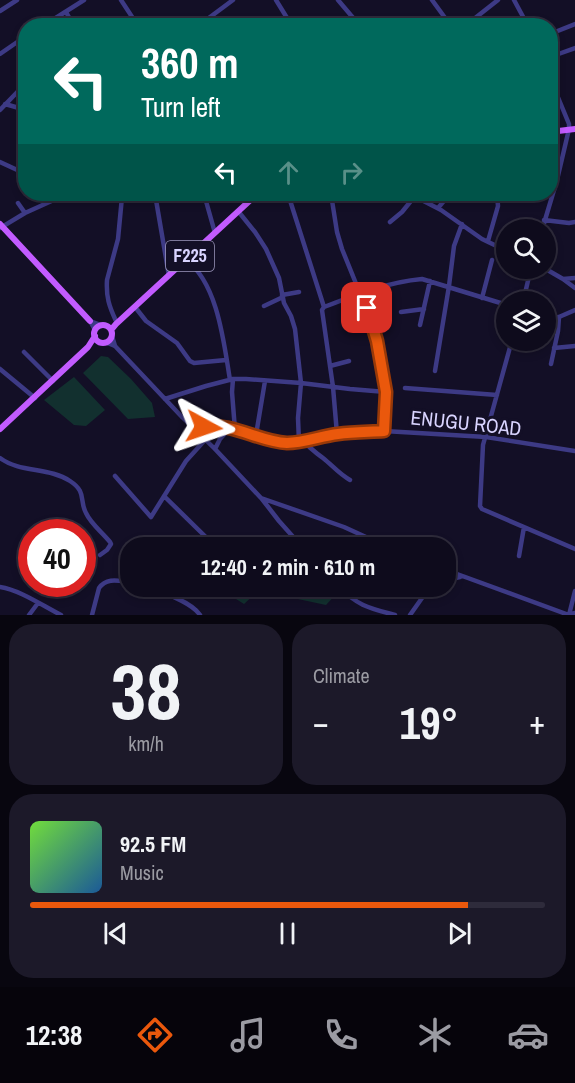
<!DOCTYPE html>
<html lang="en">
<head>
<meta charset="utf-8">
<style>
  :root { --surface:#0e0b1c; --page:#1c1929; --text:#f1f3f6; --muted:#9b9ba3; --line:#2e2b3b; --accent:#ea580c }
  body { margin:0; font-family:"Archivo Narrow",sans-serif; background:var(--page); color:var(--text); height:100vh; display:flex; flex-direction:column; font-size:22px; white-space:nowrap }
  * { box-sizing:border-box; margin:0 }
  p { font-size:20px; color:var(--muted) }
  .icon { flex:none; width:33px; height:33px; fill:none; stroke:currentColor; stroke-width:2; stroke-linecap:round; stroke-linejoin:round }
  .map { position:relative; height:615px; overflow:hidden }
  .side { display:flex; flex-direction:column; gap:9px; padding:9px; background:#08060f; flex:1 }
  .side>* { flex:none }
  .banner { position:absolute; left:18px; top:18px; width:540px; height:183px; border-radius:24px; box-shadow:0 3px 9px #0003,0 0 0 2px var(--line); background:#00695c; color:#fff; overflow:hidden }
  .buttons { position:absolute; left:496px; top:219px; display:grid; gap:12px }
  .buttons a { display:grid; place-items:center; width:60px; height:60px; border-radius:50%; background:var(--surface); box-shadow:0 3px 9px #0003,0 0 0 2px var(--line); font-size:30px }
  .speed { position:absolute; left:18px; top:519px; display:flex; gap:12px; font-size:30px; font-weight:700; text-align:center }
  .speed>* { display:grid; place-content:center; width:78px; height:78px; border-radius:50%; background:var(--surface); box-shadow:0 3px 9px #0003,0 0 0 2px var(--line); line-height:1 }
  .speed .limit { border:9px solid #d22; background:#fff; color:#111 }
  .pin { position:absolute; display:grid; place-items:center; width:51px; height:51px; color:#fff; margin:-26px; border-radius:12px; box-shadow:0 3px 9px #0006 }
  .me { position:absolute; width:66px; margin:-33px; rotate:95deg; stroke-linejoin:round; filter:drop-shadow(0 0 4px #0008) }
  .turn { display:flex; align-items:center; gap:21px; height:126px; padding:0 24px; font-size:27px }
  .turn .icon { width:78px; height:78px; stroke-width:2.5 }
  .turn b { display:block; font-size:42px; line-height:51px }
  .lanes { display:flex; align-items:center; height:57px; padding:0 24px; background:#0003; justify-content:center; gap:30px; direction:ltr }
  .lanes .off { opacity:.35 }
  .big { font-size:45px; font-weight:700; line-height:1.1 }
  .side .tile { flex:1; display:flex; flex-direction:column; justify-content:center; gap:9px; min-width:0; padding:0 21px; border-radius:24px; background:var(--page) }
  .side .dial { align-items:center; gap:0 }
  .dial b { font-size:78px; line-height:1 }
  .song { display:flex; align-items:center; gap:18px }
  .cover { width:72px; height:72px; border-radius:9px; background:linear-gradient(135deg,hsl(100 70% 55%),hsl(210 70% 35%)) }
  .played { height:6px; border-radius:3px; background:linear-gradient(90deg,var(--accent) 85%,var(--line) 85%) }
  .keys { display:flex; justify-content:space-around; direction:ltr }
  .heat { display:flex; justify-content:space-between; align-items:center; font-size:33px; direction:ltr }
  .side .tiles { flex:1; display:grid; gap:9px; grid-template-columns:1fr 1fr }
  .tile:last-child { grid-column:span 2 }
  .trip { position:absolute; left:120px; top:537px; width:336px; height:60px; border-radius:24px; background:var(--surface); box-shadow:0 3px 9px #0003,0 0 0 2px var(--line); font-weight:700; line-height:60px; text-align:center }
  .menu { display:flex; height:96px; justify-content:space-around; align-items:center; background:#06040b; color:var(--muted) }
  .menu .icon { width:42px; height:42px }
  .menu .on { color:var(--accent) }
  .menu b { font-size:27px; color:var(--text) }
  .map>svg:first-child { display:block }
</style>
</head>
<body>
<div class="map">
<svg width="575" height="615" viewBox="0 0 575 615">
  <rect width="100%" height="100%" fill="#130f26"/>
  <path fill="#12302f" d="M101 356 108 357 131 379 152 403 155 417 128 419 83 373Z
    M74 377 105 410 86 426 74 425 44 400Z
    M217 587H252L257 592 244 604Z
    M333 587 338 592 326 605 265 592 270 587Z"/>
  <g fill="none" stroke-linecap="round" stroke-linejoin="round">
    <path stroke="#3d3a85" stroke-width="4.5" d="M121 0 138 26
      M276 0 292 26
      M338 0 360 26
      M432 0 451 26
      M514 0 528 26
      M0 11 17 0
      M66 12 74 26
      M414 25V26
      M43 26 84 0
      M198 26 233 0
      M465 26 498 0
      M550 34 575 24
      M0 54 26 36
      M550 57 575 48
      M5 104 26 110
      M0 110 26 83
      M0 162 26 174
      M155 194 169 276
      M204 194 215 233
      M288 194 324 307
      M331 194 337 232 342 249 357 286 367 308 377 341 386 392 384 431
      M410 194 441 210 482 239 507 251
      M18 203 25 213
      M438 208 443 202 455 194
      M238 211 255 232 266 249 279 278 284 303 291 316 295 329 301 383 298 418 299 442
      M544 220 569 223 575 222
      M390 222 402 212 415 196
      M0 228 25 213 67 194 111 197 154 194
      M542 230 557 180 569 129V124L550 78
      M488 241 498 206 497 194
      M186 260C218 283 224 344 230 380
      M544 268 563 279 575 288
      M563 279 575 278
      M282 295 299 292
      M482 298 492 260
      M523 302 531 268
      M264 306 283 297
      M135 307 146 321 177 343 190 361 194 363 226 360
      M401 312 424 309
      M546 320 559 317 575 310
      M90 321 101 325
      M90 321 95 330
      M116 321C109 306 106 297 107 280L118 239 122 197
      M420 325 430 281
      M112 336 115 346
      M512 340 483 445 480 506 482 509 575 549
      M105 342 115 346 182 417 215 449 261 498 344 527 390 548
      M554 348 575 346
      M24 352 53 381
      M551 364 558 331 559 317
      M330 366 349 361
      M0 369 35 398
      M435 371 449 286 454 246 462 224
      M233 379 232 392 235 430
      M405 388 497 395
      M165 399 206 386 233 379H246L301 383 350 389 386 392
      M182 417 212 426 235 430 278 442 287 443 299 442 337 434 384 431 486 437 575 451
      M337 434 333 387 322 310 324 307C355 295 388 282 422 279L507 305
      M256 435 265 381
      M304 441C311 450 314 451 323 458 332 465 339 474 350 480
      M215 449 220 439 229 429
      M0 458C20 473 49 467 70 481 87 492 79 500 86 513 91 524 102 532 110 542L111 544 107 550 100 555
      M115 476 151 517 186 461 205 440
      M164 496 217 548
      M262 499 279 521 303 548
      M519 556 524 527
      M446 570 569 615 575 613
      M446 580 460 577
      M146 586C160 591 192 602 200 615
      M256 586 261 592
      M338 586C358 606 369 608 395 615
      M0 587C20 590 43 606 61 615
      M29 615 38 603
      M92 615 99 588C107 577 119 581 130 582
      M410 615 422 598 434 586
      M569 615 575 591"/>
    <path stroke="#c25bff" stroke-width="6" d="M550 132 575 129
      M0 224 90 321
      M94 334a9 9 0 1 1 18 0a9 9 0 1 1-18 0Z
      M111 330 116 324 257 194
      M0 429 88 347 95 336"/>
  </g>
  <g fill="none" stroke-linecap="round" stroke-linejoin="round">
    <g stroke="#983908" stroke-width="15">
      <path id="route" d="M204 427C233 422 259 442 287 443 304 443 321 436 338 434 353 432 369 432 384 431L386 392 377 341 367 308"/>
    </g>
    <use href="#route" stroke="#ea580c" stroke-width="10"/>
  </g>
  <g text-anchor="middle" stroke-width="6" stroke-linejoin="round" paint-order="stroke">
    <rect fill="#130f26" stroke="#9e99be" stroke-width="1.5" x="166" y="241" width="48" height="30" rx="4.5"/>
    <g font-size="18" font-weight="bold" fill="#d9d4ff">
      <text x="190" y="262">F225</text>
    </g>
    <g font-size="20" fill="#d9d4ff" stroke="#130f26">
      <text transform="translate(466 423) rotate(6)" y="7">ENUGU ROAD</text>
    </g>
  </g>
</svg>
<div class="buttons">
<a><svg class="icon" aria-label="search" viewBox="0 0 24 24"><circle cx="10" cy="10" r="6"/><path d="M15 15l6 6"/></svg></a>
<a><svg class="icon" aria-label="layers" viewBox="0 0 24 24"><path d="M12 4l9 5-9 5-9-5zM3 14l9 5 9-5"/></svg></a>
</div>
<div class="speed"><div class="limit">40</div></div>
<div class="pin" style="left:367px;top:308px;background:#d93025"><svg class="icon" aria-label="arrive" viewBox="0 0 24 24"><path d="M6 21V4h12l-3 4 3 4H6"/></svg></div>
<svg class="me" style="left:204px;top:427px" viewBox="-20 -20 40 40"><path d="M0-17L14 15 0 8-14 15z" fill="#ea580c" stroke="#fff" stroke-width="4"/></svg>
<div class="trip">12:40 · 2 min · 610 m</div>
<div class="banner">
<div class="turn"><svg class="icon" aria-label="left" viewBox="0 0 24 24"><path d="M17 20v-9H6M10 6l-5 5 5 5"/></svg><div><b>360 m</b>Turn left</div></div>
<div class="lanes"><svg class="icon" aria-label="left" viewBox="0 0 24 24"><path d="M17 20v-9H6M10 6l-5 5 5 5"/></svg><svg class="icon off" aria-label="ahead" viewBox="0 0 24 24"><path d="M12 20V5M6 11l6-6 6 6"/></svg><svg class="icon off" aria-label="right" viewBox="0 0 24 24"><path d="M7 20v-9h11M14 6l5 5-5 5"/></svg></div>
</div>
</div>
<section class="side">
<div class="tiles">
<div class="tile dial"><b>38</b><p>km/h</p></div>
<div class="tile"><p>Climate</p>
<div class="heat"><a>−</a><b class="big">19°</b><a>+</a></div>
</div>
<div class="tile">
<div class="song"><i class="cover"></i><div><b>92.5 FM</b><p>Music</p></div></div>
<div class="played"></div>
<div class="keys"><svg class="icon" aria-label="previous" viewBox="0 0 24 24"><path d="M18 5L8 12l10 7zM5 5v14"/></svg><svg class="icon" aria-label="pause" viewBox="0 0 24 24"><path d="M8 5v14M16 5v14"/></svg><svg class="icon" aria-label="next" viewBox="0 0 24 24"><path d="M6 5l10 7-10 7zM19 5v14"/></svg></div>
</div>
</div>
</section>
<nav class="menu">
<b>12:38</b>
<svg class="icon on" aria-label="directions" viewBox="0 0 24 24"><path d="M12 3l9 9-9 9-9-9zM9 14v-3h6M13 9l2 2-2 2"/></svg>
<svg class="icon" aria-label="music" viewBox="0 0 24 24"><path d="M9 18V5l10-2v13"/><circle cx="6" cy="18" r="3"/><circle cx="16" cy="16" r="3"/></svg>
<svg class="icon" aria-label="phone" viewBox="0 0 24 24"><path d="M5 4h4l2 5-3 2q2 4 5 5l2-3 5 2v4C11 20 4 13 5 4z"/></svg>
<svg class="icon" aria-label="climate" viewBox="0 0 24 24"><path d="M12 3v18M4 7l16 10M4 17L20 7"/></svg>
<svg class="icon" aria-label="car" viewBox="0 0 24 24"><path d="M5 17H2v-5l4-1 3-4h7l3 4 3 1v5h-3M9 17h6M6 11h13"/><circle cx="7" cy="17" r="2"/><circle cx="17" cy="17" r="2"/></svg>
</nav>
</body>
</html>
